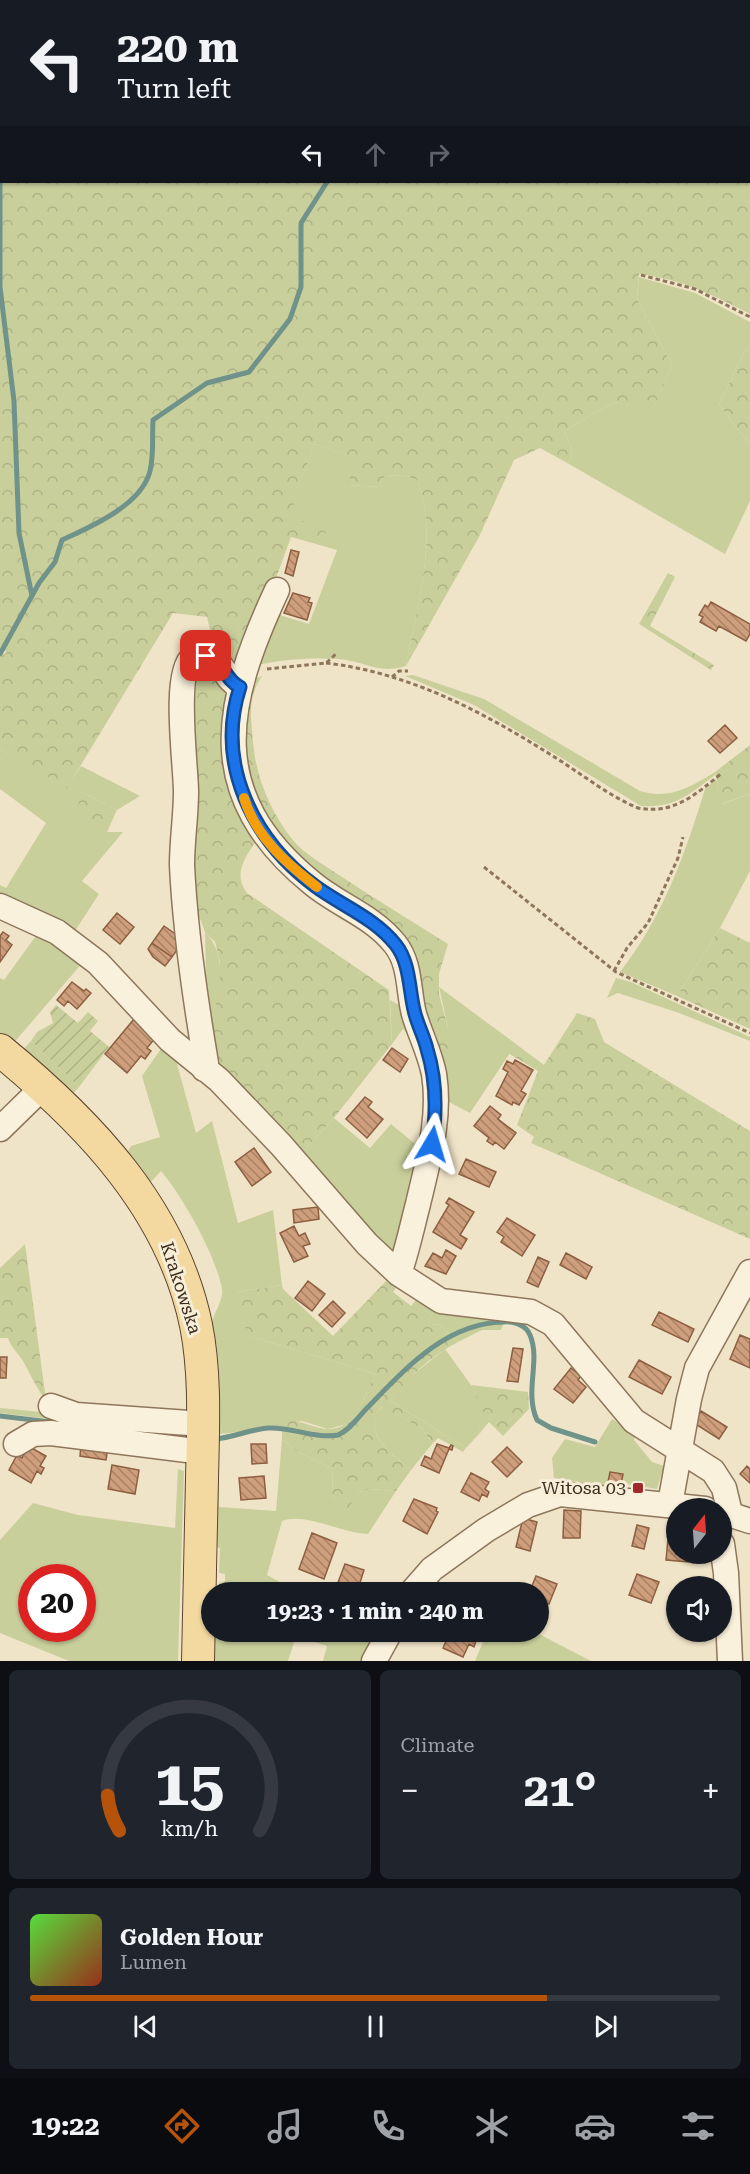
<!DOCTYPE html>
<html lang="en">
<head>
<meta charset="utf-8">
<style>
  :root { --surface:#171b24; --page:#20242c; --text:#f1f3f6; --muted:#9ea1a6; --line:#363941; --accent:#b45309 }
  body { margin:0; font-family:"Roboto Serif",serif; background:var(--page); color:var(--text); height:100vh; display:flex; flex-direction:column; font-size:22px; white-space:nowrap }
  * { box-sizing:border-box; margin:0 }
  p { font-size:20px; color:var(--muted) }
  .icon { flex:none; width:33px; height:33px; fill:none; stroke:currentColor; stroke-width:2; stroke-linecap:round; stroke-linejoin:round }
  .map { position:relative; height:1661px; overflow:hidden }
  .side { display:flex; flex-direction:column; gap:9px; padding:9px; background:#0d0f14; flex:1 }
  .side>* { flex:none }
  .top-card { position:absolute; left:0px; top:0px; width:750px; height:183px; box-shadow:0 2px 4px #0004; background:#171b24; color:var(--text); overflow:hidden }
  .needle { width:39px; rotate:17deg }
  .controls { position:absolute; left:666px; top:1498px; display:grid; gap:12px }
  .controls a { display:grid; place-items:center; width:66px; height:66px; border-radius:50%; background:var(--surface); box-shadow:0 2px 4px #0004; font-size:30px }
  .speed { position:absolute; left:18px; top:1564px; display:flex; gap:12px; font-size:30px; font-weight:700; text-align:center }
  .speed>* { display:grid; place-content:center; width:78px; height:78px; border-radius:50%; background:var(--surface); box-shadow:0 2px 4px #0004; line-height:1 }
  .speed .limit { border:9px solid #d22; background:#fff; color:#111 }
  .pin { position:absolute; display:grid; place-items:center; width:51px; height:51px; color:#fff; margin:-26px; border-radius:12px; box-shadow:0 3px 9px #0006 }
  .me { position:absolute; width:66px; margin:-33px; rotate:7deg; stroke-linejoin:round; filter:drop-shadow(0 0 4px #0008) }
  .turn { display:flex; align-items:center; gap:21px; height:126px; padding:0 18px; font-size:27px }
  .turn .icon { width:78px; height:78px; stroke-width:2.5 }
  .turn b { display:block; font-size:42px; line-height:51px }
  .lanes { display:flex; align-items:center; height:57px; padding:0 18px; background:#0003; justify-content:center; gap:30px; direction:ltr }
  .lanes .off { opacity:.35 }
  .big { font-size:45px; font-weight:700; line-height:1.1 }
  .side .card { flex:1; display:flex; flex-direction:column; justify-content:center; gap:9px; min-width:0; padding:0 21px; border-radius:9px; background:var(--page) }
  .side .dial { align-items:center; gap:0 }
  .dial svg { height:156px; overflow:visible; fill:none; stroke:var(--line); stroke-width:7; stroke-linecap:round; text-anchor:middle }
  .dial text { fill:var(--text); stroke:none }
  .song { display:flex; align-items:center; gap:18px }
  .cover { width:72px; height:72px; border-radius:9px; background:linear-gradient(135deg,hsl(110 70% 55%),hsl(10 70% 35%)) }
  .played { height:6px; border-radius:3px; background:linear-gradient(90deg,var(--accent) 75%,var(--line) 75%) }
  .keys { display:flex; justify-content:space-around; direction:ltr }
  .heat { display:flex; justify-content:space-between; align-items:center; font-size:33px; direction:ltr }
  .side .tiles { flex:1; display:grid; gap:9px; grid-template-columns:1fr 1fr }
  .card:last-child { grid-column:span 2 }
  .trip { position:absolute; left:201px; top:1582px; width:348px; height:60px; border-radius:30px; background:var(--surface); box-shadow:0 2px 4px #0004; font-weight:700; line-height:60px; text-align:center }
  .dock { display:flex; height:96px; justify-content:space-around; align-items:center; background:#090b0e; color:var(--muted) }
  .dock .icon { width:42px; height:42px }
  .dock .on { color:var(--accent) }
  .dock b { font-size:27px; color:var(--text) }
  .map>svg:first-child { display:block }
</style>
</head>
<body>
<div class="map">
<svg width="750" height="1661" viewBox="0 0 750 1661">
  <defs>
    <pattern id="forest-crowns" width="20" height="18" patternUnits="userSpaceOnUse" patternTransform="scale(1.5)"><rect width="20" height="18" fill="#c9cf9b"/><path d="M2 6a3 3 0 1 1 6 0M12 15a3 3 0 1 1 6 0" fill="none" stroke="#aeb285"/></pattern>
    <pattern id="garden-furrows" width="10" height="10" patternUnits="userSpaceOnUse" patternTransform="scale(1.5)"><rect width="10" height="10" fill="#c9cf9b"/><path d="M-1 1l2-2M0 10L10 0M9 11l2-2" fill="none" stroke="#aeb285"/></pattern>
    <pattern id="building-back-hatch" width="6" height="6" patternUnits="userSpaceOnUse" patternTransform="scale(1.5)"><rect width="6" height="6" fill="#cf9f7d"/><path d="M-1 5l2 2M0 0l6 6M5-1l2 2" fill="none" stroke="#a98266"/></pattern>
  </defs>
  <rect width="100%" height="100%" fill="#f0e4c8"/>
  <path fill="#c9cf9b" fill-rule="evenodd" d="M639 277 695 293 750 322V348L744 352 719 405 750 444V501L725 554 569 464 572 450 564 431 614 402 653 409 672 365 637 299Z
    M314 444 359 459 348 485 379 487 385 476 404 475 417 480C440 532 416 611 406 666 379 675 365 661 338 659 308 657 280 660 251 666L270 612 309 624 337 550 323 546 325 532 289 515Z
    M413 675 484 699 640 791C669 800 691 787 715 772V775C688 795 676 808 641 806L474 705 405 676Z
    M0 749 67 787 81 766 140 796 117 810 80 791 107 832H123L82 881 99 894 71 937 0 903V885L6 888 46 823 0 789Z
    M716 779 722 804 750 794V871L720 928 677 996 620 972C663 917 685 854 705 789Z
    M205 932C234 961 215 1012 207 1047L198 983 206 974Z
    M38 933 84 961 12 1045 0 1038V978L4 980Z
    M616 978 631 982 750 1037V1041L679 1013 618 993 607 998Z
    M439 987 516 1044 470 1113 445 1100 448 1028Z
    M390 1000 411 1011 424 1052 403 1029 392 1044Z
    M31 1041 79 1087 70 1097 19 1054Z
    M165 1043 174 1053 196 1133 212 1121 238 1223 273 1210 282 1285 237 1292 252 1337 376 1374 355 1416 347 1424 328 1429 302 1421 282 1423V1427C259 1426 238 1434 214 1434 213 1399 209 1363 211 1328 211 1316 224 1301 222 1289 216 1256 183 1197 161 1171L150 1183 151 1189 130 1161 127 1153 131 1146 160 1137 142 1076Z
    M334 1118 370 1148 391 1124 426 1153 401 1261 296 1159Z
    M437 1307 505 1320 501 1330H482L458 1342 439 1325 431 1324 429 1319Z
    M445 1349 471 1385 486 1416 477 1426 480 1433 466 1448 390 1401 405 1381Z
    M383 1407 421 1428 433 1443 411 1470C393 1454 369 1441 375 1414Z
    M0 1408 184 1426 185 1445 49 1426V1419L0 1413Z
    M612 1419 635 1434 634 1440 652 1462 664 1466 657 1489 627 1484 621 1488 554 1478 552 1458 565 1439 595 1447Z
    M282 1439 298 1452 333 1469 332 1496 347 1509 359 1492 369 1489 396 1491 368 1534C341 1533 304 1512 282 1521L267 1575 300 1593H219V1583L225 1581V1574L219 1573 220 1548 216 1547 213 1459H219V1507L276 1511Z
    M178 1469 184 1471 178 1661H69L0 1633V1540L33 1503 78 1515 175 1528ZM32 1578H82V1629H32Z
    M212 1632H370L377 1636 361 1661H323L327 1646 296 1636 288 1661H207Z
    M487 1632H535L591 1661H475Z"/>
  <path fill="url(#forest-crowns)" fill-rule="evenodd" d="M0 0H750V314C713 295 681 279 639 274L637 299 672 365 653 410 614 402 564 431 572 450 569 464 540 448 514 460 479 537 406 666C416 611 440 532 417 480L404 475 385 476 379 487 347 485 358 459 314 444 290 515 326 532 323 546 291 537 238 683 215 650 207 617 173 613 67 788 0 749V657L7 652 0 649ZM2 2H748V182H2Z
    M750 348V444L719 405 744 352Z
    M668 573 675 577 650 626 714 665 711 670 639 624Z
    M195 659 227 682 231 715 260 836C248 853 231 873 247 893L389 990 392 1044 334 1118 296 1159 218 1072 207 1047 220 984V962L215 942 205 932 194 903 191 663Z
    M262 676C247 700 251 714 253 742 256 777 270 811 292 839 304 854 323 864 339 875 375 899 412 921 448 944L439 974V994L448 1028 453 1067 445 1100 410 967 292 863 243 783 249 681Z
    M750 745V794L721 804 715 772Z
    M80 791 117 810 107 832 77 816Z
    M720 928 750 943V1029L677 996Z
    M577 1013 595 1019 604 1042 750 1131V1239L531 1143 534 1137 517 1125 538 1071 508 1053 516 1044 544 1065Z
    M25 1244 46 1400C35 1387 30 1372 21 1358 16 1351 11 1347 8 1338H0V1268Z
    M360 1248 401 1281 393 1292 411 1306 419 1296 437 1307 429 1319 431 1324 439 1325 458 1342C431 1356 408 1377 390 1401L466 1448 463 1452 438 1438 433 1443 421 1428 382 1407 375 1415C369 1441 393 1454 411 1470L396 1491 369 1489 359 1492 347 1510 332 1496 333 1469 298 1452 282 1439V1423L287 1419C301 1421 316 1429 329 1429 357 1429 364 1393 376 1374L252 1337 225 1297 237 1292 282 1285 283 1289 333 1336 387 1280Z
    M471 1385 528 1392 529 1409 503 1436 489 1422 480 1433 477 1426 485 1416Z"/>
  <path fill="url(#garden-furrows)" d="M56 1005 78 1023 88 1012 98 1021 90 1031 109 1047 79 1087 31 1041 37 1032 53 1023 50 1012Z"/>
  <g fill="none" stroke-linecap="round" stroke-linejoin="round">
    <path stroke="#6f938a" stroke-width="5" d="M353 0V2
      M0 3 2 0
      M0 171V287L14 401 19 533 32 596
      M0 654 39 583 55 562 62 540C90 527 142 505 150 471 154 455 152 436 153 420L207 383 249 372 290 319 301 287V223L327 182
      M0 1416 50 1422
      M155 1434 183 1437
      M214 1439C233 1438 250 1429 269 1428 293 1427 314 1439 338 1435 350 1430 359 1416 368 1407 405 1369 446 1323 503 1322 514 1321 526 1325 530 1335 541 1361 524 1391 537 1420L551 1428 595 1442"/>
  </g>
  <path fill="url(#building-back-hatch)" stroke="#8d5f41" stroke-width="1.5" d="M291 550 299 552 293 576 285 573Z
    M293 593 310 598 308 602 312 603 307 620 284 613Z
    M711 602 750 624V634L746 641 719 626 716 631 700 622 703 617 699 615 705 605 708 607Z
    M725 725 737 738 720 753 708 741Z
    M117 913 134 927 120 944 103 930Z
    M164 926 184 940 172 957 152 943Z
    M3 932 9 936 6 940 12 945 0 962V936Z
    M152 943 172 957 165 966 153 957 148 949Z
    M72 982 84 991 86 989 91 993 77 1009 68 1001 64 1006 57 1000Z
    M139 1013 147 1023 143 1029 156 1037 147 1048 151 1051 145 1059 141 1056 127 1073 105 1054Z
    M392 1048 408 1059 400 1072 383 1060Z
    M515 1060 533 1070 521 1091 526 1094 519 1105 513 1102 512 1105 496 1096 508 1072 503 1069 507 1061 513 1064Z
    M365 1097 372 1102 368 1107 383 1119 367 1138 346 1119Z
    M490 1106 501 1115 498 1119 516 1133 504 1149 495 1142 493 1145 487 1141 489 1138 474 1126Z
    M254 1148 271 1172 252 1186 235 1162Z
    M466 1159 496 1172 489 1187 459 1174Z
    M449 1198 474 1212 460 1235 467 1239 461 1249 433 1232 449 1205 446 1203Z
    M318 1207 319 1219 294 1223 293 1210Z
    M507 1218 535 1235 522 1256 501 1242 504 1237 497 1232Z
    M294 1226 299 1236 305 1233 310 1244 303 1246 308 1256 294 1262 280 1233Z
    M446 1250 456 1256 446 1274 425 1266 433 1253 442 1258Z
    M566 1253 592 1267 586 1279 560 1265Z
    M538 1257 549 1262 538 1287 527 1282Z
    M308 1281 325 1294 312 1311 295 1298Z
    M333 1301 345 1313 332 1327 319 1315Z
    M659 1312 694 1329 688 1342 652 1325Z
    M740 1335 750 1339V1368L730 1359Z
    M513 1348 523 1349 518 1382 507 1381Z
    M0 1357H7L6 1378H0Z
    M639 1360 671 1377 662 1394 629 1377Z
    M571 1368 581 1376 578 1380 586 1387 573 1403 554 1389Z
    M701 1411 727 1427 719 1439 694 1423Z
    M81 1444 108 1448 106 1460 80 1456Z
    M251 1444H266L267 1463 252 1464Z
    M437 1444 449 1448 451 1445 453 1446 452 1450 449 1449 439 1473 421 1465 425 1456 431 1459Z
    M28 1446 46 1456 40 1466 44 1468 41 1474 37 1471 31 1483 9 1470 17 1455 22 1458Z
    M507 1447 522 1462 507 1477 492 1462Z
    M112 1465 139 1470 135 1494 108 1489Z
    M747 1466 750 1469V1483L740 1474Z
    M610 1472 623 1474 621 1485 608 1482Z
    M471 1473 489 1482 485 1489 489 1492 487 1497 482 1494 479 1501 461 1492Z
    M264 1476 266 1498 241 1500 239 1478Z
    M414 1499 437 1508 436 1511 438 1512 427 1534 403 1521Z
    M564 1510 581 1511 580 1538H563Z
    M523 1518 537 1522 530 1551 516 1547Z
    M637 1525 649 1528 644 1549 632 1546Z
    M312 1533 337 1543 324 1579 299 1569Z
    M668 1539 676 1540V1554H690L689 1562 666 1560Z
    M345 1564 364 1570 357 1592 337 1585Z
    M637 1574 659 1582 651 1603 629 1595Z
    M536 1576 557 1584 549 1604 538 1600V1593H529Z
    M450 1632 473 1634 471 1638 476 1641 474 1647 469 1644 463 1657 443 1648Z"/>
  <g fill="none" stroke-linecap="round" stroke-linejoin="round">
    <g stroke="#8d765c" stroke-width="27">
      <path id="minor" d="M277 590C224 704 203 794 312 883 338 905 373 916 395 944 411 964 408 991 414 1014 420 1034 430 1053 434 1074 441 1118 428 1161 418 1204 412 1227 407 1251 399 1274
        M0 906 57 932 98 963 170 1040 219 1080 281 1145 367 1244 399 1274 441 1301 531 1312 553 1324 634 1421 713 1471 724 1488 730 1513
        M204 1069 206 1063C195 998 185 931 182 865 182 840 186 816 186 792 186 766 173 674 192 658L213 657C225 667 226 680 240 687
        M0 1129 43 1087
        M51 1406 76 1415 203 1424
        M16 1444 33 1434 51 1433 203 1452
        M670 1504 689 1399 697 1368 750 1272
        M722 1512 750 1521
        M722 1544 726 1573 730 1661
        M411 1593 432 1569 486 1530 528 1505 560 1494 705 1509
        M374 1661 390 1632"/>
    </g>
    <g stroke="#5b4430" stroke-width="34">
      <path id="major" d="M0 1050C89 1123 172 1209 196 1325 206 1375 203 1429 202 1479 201 1540 199 1600 198 1661"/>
    </g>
    <path stroke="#8d765c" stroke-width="3" stroke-dasharray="4.5 3" stroke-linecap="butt" d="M641 275 695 289 750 317
      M326 663C411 673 485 713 556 758 583 775 609 796 638 808 674 815 696 794 722 773
      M267 669 326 663 337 653
      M392 677 399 671H408
      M484 867 616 972 750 1033
      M614 971 627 948 648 923 678 858 683 837"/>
    <use href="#minor" stroke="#faf1dc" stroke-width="24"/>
    <use href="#major" stroke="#f3d9a0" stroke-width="32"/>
  </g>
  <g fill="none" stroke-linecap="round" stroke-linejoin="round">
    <g stroke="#114b97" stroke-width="15">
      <path id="route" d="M206 656C224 659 224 680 240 687 215 764 253 840 315 886 342 906 375 918 396 945 410 963 409 989 414 1010 417 1024 424 1036 427 1049 437 1081 437 1111 432 1144"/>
    </g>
    <use href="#route" stroke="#1a73e8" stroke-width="10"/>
    <path stroke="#f59e0b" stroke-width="10" d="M244 798C256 837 286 863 317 887"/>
  </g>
  <rect fill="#9e2a2b" stroke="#f7eed8" stroke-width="2" x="632" y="1482" width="12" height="12" rx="3"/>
  <g text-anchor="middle" stroke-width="6" stroke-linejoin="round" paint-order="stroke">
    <g font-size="18" fill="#3d2e20" stroke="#f7eed8">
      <text transform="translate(181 1288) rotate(72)" y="6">Krakowska</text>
    </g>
    <g font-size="18" fill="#3d2e20" stroke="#f7eed8" text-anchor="end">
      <text x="626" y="1494">Witosa 03</text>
    </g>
  </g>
</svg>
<div class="controls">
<a><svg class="needle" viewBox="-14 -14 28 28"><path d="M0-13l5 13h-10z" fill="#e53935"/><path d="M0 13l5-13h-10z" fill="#9ea1a6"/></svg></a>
<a><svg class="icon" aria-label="sound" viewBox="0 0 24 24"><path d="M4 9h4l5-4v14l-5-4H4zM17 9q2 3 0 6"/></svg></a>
</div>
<div class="speed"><div class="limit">20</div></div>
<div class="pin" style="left:206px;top:656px;background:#d93025"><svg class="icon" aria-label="arrive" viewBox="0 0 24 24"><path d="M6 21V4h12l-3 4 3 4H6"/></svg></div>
<svg class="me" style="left:432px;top:1144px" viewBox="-20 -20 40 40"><path d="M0-17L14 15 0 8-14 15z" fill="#1a73e8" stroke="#fff" stroke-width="4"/></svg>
<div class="trip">19:23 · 1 min · 240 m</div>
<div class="top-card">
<div class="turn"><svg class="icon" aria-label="left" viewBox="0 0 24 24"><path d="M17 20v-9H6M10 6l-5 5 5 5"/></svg><div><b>220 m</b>Turn left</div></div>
<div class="lanes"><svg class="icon" aria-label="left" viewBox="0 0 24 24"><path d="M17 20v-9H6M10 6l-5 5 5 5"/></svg><svg class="icon off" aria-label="ahead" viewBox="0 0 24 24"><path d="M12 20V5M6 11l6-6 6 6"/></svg><svg class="icon off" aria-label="right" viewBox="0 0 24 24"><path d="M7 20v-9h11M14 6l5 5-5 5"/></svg></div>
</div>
</div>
<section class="side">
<div class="tiles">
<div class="card dial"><svg viewBox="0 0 100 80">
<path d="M14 69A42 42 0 1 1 86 69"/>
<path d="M14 69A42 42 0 0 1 8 51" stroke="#b45309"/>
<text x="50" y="56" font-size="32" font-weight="700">15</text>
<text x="50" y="72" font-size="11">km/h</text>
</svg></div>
<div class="card"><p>Climate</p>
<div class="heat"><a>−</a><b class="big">21°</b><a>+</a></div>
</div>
<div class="card">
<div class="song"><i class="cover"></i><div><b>Golden Hour</b><p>Lumen</p></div></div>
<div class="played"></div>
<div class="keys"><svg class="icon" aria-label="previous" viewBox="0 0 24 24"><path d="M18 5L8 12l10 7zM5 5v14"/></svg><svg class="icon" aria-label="pause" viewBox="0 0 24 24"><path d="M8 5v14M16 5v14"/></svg><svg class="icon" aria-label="next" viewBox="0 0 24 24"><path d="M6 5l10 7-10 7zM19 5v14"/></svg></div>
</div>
</div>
</section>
<nav class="dock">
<b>19:22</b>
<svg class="icon on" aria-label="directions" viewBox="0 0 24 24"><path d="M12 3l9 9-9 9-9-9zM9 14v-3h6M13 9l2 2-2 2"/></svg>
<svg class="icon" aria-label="music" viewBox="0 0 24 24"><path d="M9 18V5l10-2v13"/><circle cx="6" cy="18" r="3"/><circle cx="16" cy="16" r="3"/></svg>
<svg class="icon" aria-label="phone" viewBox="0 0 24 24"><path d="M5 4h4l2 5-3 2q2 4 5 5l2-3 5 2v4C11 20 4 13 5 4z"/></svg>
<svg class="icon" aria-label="climate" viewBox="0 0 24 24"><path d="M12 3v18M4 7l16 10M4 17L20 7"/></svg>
<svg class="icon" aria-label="car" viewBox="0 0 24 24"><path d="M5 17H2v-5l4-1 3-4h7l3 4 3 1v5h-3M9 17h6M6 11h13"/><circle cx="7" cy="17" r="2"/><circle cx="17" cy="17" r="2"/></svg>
<svg class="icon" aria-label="filters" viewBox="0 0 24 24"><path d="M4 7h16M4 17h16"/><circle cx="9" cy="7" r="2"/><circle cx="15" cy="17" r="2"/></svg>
</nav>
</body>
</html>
